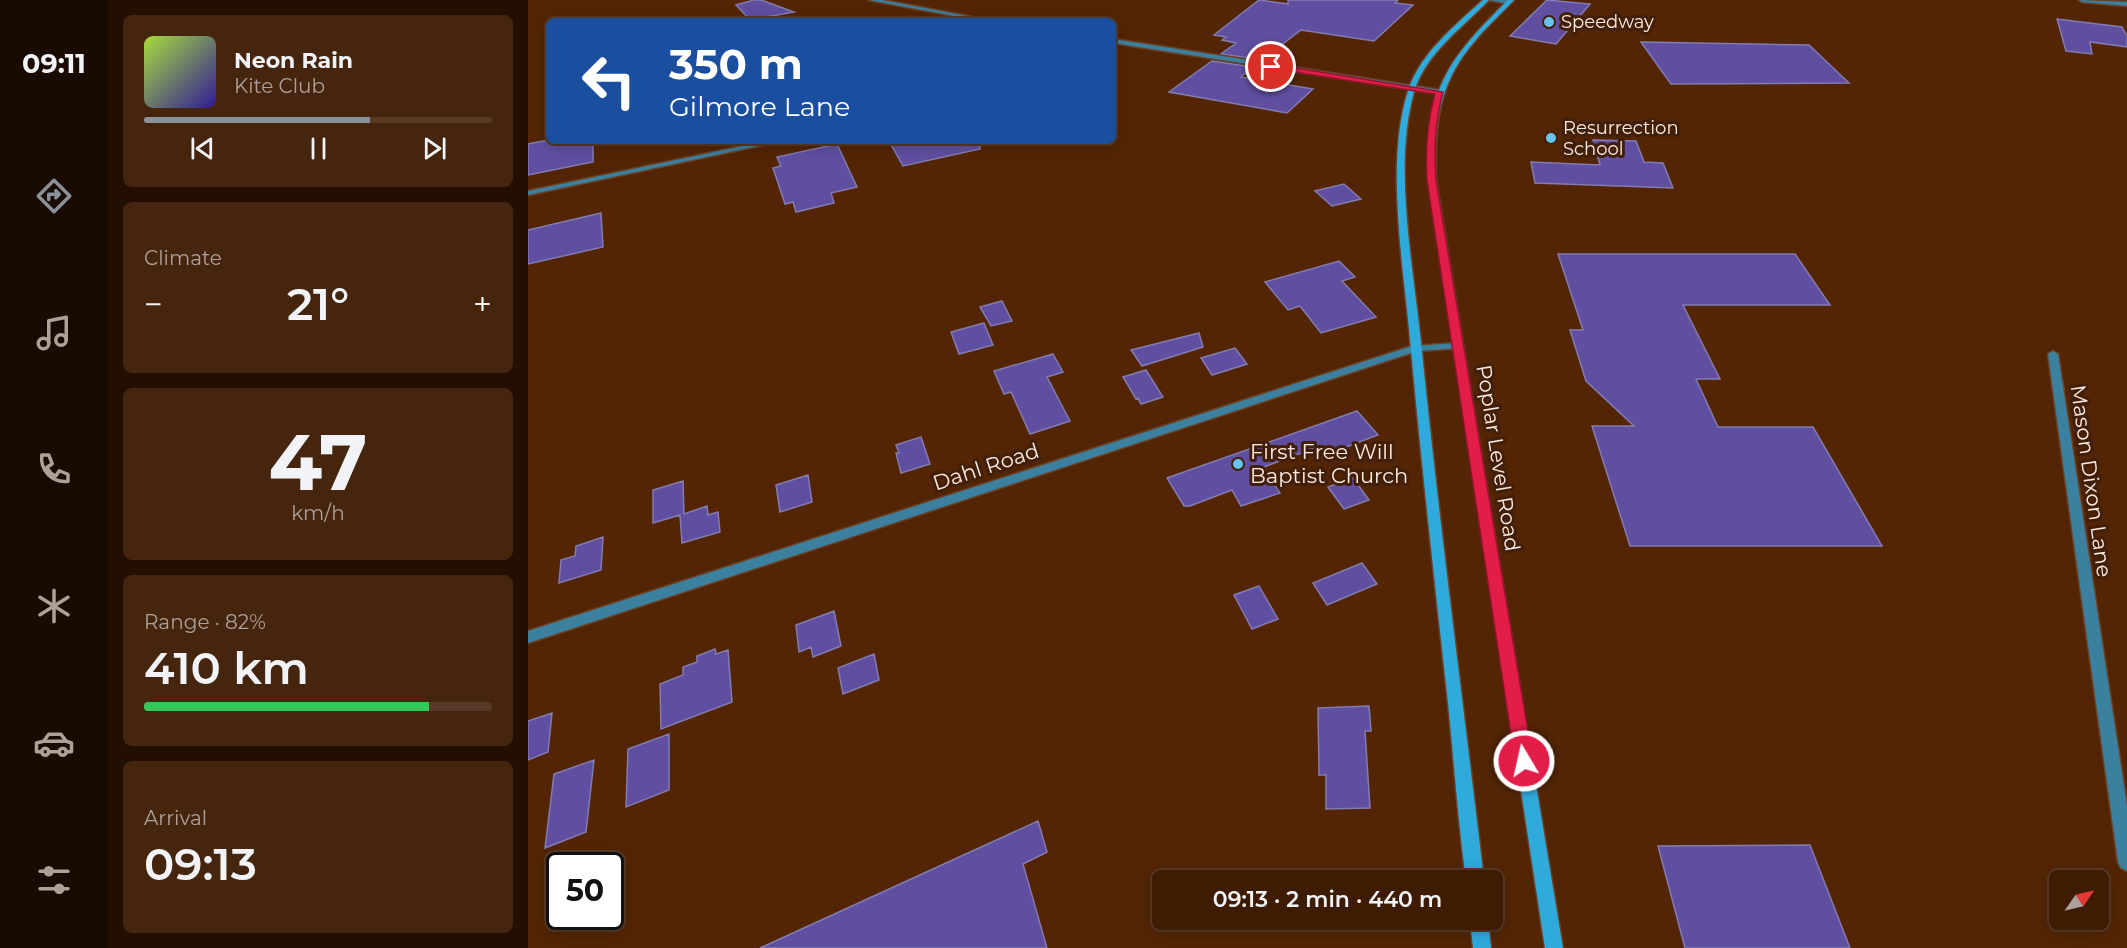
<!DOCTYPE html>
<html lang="en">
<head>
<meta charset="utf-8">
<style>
  :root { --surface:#3e1c04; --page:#45250e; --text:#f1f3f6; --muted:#ada19a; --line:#573a26; --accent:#8c9099 }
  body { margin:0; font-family:Montserrat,sans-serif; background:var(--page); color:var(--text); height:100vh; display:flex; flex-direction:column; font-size:22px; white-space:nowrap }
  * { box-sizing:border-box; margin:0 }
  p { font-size:20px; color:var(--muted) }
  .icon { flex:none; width:33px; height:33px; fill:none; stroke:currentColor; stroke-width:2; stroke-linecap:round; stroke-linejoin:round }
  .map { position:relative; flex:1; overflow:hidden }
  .details { display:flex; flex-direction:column; gap:15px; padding:15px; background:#220f02; width:420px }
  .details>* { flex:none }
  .hud { position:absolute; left:18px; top:18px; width:570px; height:126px; border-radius:9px; box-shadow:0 3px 15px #0003,0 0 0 2px var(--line); background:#1a4fa0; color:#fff; overflow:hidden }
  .needle { width:39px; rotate:56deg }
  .controls { position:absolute; left:1521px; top:870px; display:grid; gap:12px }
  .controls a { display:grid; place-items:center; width:60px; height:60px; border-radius:9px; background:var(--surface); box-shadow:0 3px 15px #0003,0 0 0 2px var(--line); font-size:30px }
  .speed { position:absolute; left:18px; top:852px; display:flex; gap:12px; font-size:30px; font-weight:700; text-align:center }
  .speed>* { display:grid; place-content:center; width:78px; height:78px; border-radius:50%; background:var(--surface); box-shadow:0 3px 15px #0003,0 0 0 2px var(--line); line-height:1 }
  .speed .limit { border:3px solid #111; border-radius:9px; background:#fff; color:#111 }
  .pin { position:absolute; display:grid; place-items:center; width:51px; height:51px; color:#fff; margin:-26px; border:3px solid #fff; border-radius:50%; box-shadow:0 2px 6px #0007 }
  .me { position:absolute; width:66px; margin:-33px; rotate:351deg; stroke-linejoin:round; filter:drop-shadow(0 0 4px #0008) }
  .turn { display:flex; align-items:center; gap:21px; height:126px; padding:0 24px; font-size:27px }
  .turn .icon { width:78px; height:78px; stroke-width:2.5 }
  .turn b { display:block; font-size:42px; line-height:51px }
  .big { font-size:45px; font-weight:600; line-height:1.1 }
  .details .card { flex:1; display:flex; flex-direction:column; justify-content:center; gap:9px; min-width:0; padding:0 21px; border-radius:9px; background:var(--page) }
  .details .dial { align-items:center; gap:0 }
  .dial b { font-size:78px; line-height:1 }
  .song { display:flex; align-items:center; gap:18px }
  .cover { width:72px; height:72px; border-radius:9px; background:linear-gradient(135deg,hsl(80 70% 55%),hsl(250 70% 35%)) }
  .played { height:6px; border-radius:3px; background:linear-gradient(90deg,var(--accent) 65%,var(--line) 65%) }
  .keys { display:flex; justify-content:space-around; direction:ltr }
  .heat { display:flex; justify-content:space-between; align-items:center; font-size:33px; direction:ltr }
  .charge { height:9px; border-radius:4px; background:linear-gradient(90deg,#34c759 82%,var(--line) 0) }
  .trip { position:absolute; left:624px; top:870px; width:351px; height:60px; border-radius:9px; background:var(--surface); box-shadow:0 3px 15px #0003,0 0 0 2px var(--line); font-weight:600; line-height:60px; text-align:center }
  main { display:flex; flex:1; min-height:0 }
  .dock { display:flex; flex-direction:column; width:108px; justify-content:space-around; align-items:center; background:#190b02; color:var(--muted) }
  .dock .icon { width:42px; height:42px }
  .dock .current { color:var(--accent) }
  .dock b { font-size:27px; color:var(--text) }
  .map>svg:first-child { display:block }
</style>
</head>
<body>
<main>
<nav class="dock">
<b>09:11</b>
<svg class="icon current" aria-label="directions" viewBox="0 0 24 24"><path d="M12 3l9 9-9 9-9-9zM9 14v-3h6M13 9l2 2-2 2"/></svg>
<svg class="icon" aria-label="music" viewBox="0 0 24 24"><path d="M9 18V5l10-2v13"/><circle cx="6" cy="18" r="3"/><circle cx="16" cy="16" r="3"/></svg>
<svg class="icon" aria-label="phone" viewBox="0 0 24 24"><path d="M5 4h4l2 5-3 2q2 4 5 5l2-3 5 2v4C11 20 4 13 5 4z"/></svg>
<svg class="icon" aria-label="climate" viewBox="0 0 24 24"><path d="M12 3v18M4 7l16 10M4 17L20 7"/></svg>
<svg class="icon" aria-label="car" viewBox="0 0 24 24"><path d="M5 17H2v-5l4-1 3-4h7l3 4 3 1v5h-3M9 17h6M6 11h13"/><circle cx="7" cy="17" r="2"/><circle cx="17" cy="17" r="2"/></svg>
<svg class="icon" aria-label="filters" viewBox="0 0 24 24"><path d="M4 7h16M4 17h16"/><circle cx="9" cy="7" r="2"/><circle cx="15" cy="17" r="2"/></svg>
</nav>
<section class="details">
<div class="card">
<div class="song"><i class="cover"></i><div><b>Neon Rain</b><p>Kite Club</p></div></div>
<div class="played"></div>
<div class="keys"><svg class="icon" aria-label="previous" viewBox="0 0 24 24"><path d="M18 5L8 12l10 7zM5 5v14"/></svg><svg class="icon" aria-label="pause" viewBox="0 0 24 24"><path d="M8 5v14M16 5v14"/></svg><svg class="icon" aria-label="next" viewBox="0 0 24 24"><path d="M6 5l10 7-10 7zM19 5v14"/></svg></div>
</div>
<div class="card"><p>Climate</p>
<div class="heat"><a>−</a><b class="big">21°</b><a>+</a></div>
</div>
<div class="card dial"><b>47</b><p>km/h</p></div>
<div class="card"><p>Range · 82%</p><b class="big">410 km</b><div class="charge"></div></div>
<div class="card"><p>Arrival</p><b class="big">09:13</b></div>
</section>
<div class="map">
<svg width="1599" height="948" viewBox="0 0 1599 948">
  <rect width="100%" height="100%" fill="#532505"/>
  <path fill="#604fa0" stroke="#837cb0" stroke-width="1.5" d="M226 0H233L266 12 222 20 208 5Z
    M731 0 760 4V0H870L867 3 885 5 846 41 773 30 734 60 693 54 708 43 694 40 698 37 686 35Z
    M1019 0 1062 4 1028 44 982 36Z
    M1529 19 1594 27 1599 36V47L1562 42 1564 54 1538 51Z
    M1113 42 1281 45 1321 83 1143 84Z
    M684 61 725 67 713 77 785 89 759 113 641 92Z
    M1065 140 1108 141 1116 162 1135 163 1145 188 1007 183 1003 162 1072 165Z
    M15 141H65V162L0 175V144Z
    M361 141H451L452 149 375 166Z
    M309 144 329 187 303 193 306 203 268 212 265 202 257 204 245 168 253 166 249 157Z
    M816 184 833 199 804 206 787 191Z
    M73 213 75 247 0 264V230Z
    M1030 254H1267L1302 305H1155L1192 379H1168L1190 427H1285L1354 546H1102L1064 426H1106L1058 381 1042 330H1055Z
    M811 261 827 277 814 281 848 317 793 333 772 306 760 310 737 282Z
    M474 301 484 321 463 326 452 307Z
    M456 323 465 345 431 354 423 332Z
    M671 333 675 347 614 366 603 350Z
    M707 348 719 364 684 375 673 358Z
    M525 354 535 372 519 377 542 421 502 434 483 392 476 394 466 371Z
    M618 370 635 397 613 404 610 398 608 399 595 377Z
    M829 411 850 435 794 456 787 448 736 467 752 493 713 506 704 490 662 506H656L639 478Z
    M393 437 402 464 373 473 368 453H371L368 445Z
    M280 475 284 502 252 512 248 485Z
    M825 478 841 500 816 509 800 487Z
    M155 481 156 514 179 506 180 515 190 512 192 532 154 543 152 515 125 523V490Z
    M75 537 73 570 31 583 33 560 47 556 48 546Z
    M834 563 849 584 799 605 785 583Z
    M731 586 750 619 724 629 706 595Z
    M306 611 313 646 285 657 283 647 271 652 268 625Z
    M187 649 188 654 200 650 204 702 133 729 132 684 155 675V667L169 662V656Z
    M346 654 351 680 315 694 310 668Z
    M841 706 843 731H837L842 808 798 809V775H791L790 708Z
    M24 713 20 752 0 760V721Z
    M141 734V790L98 807 100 749Z
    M66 760 58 832 17 848 26 774Z
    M510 821 519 852 495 864 519 948H232Z
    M1282 845 1322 948H1157L1130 846Z"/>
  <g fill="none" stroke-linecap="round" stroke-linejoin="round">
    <g stroke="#6b4124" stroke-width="3">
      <path id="minor" d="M341 0H354L466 21H453Z
        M961 0H978L984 2 981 4Z
        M585 39 912 90 915 92 912 94 585 43Z
        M238 141H253L0 195V191Z
        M930 343 934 344 935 346 934 348 889 351 0 643V631L884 346Z
        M1525 351 1530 354 1599 806V871L1593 868 1590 862 1520 354Z"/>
    </g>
    <g stroke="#6b4124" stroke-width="3">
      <path id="tertiary" d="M1551 0 1599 2V6L1554 2Z"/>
    </g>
    <g stroke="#6b4124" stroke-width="3">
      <path id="secondary" d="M955 0H961C935 27 897 54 886 92 865 167 885 265 893 342 911 522 935 701 956 880H938C930 822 926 762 920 703 907 586 894 469 883 351 877 274 856 165 880 91 891 55 927 25 955 0Z
        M980 0H986C973 14 959 26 947 41 910 83 906 126 908 180L1035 948H1017L900 180C898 90 917 62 980 0Z
        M942 920H960L963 948H945Z"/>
    </g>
    <use href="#minor" fill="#3c80a0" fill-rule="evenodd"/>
    <use href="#tertiary" fill="#3c80a0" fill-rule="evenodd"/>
    <use href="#secondary" fill="#2faadd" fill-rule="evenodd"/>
  </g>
  <path fill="#e11d48" stroke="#92132f" stroke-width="1.5" d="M743 64 915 92C907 122 906 148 908 180L1005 761 1002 767 996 770 990 767 987 761 899 180C897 149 899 123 907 94L740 68Z"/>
  <g fill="#67c4f0" stroke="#421f08" stroke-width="2">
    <circle cx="1021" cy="22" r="6"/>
    <circle cx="1023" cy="138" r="6"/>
    <circle cx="710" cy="464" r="6"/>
  </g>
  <g text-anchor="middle" stroke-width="6" stroke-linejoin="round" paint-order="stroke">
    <g font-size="18" fill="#feebe1" stroke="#421f08" text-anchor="start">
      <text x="1033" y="28">Speedway</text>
      <text x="1035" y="134">Resurrection<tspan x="1035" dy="21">School</tspan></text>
    </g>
    <g font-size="21" fill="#feebe1" stroke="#421f08" text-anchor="start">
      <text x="722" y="459">First Free Will<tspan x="722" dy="24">Baptist Church</tspan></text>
    </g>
    <g font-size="21" fill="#feebe1" stroke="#421f08">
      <text transform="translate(970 458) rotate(81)" y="7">Poplar Level Road</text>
      <text transform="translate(458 467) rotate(-18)" y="7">Dahl Road</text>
      <text transform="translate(1563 481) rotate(82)" y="7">Mason Dixon Lane</text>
    </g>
  </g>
</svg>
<div class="controls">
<a><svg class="needle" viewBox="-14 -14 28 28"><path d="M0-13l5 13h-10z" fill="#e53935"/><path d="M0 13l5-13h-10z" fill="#ada19a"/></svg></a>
</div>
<div class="speed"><div class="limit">50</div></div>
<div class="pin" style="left:743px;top:67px;background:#d93025"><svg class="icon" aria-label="arrive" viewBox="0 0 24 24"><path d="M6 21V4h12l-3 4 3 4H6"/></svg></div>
<svg class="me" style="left:996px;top:761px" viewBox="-20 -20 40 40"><circle r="17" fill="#e11d48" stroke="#fff" stroke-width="3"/><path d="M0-11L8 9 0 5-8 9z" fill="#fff"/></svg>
<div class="trip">09:13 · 2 min · 440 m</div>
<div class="hud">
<div class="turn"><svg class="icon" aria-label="left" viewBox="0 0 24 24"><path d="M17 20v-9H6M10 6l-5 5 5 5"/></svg><div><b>350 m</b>Gilmore Lane</div></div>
</div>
</div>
</main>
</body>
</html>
